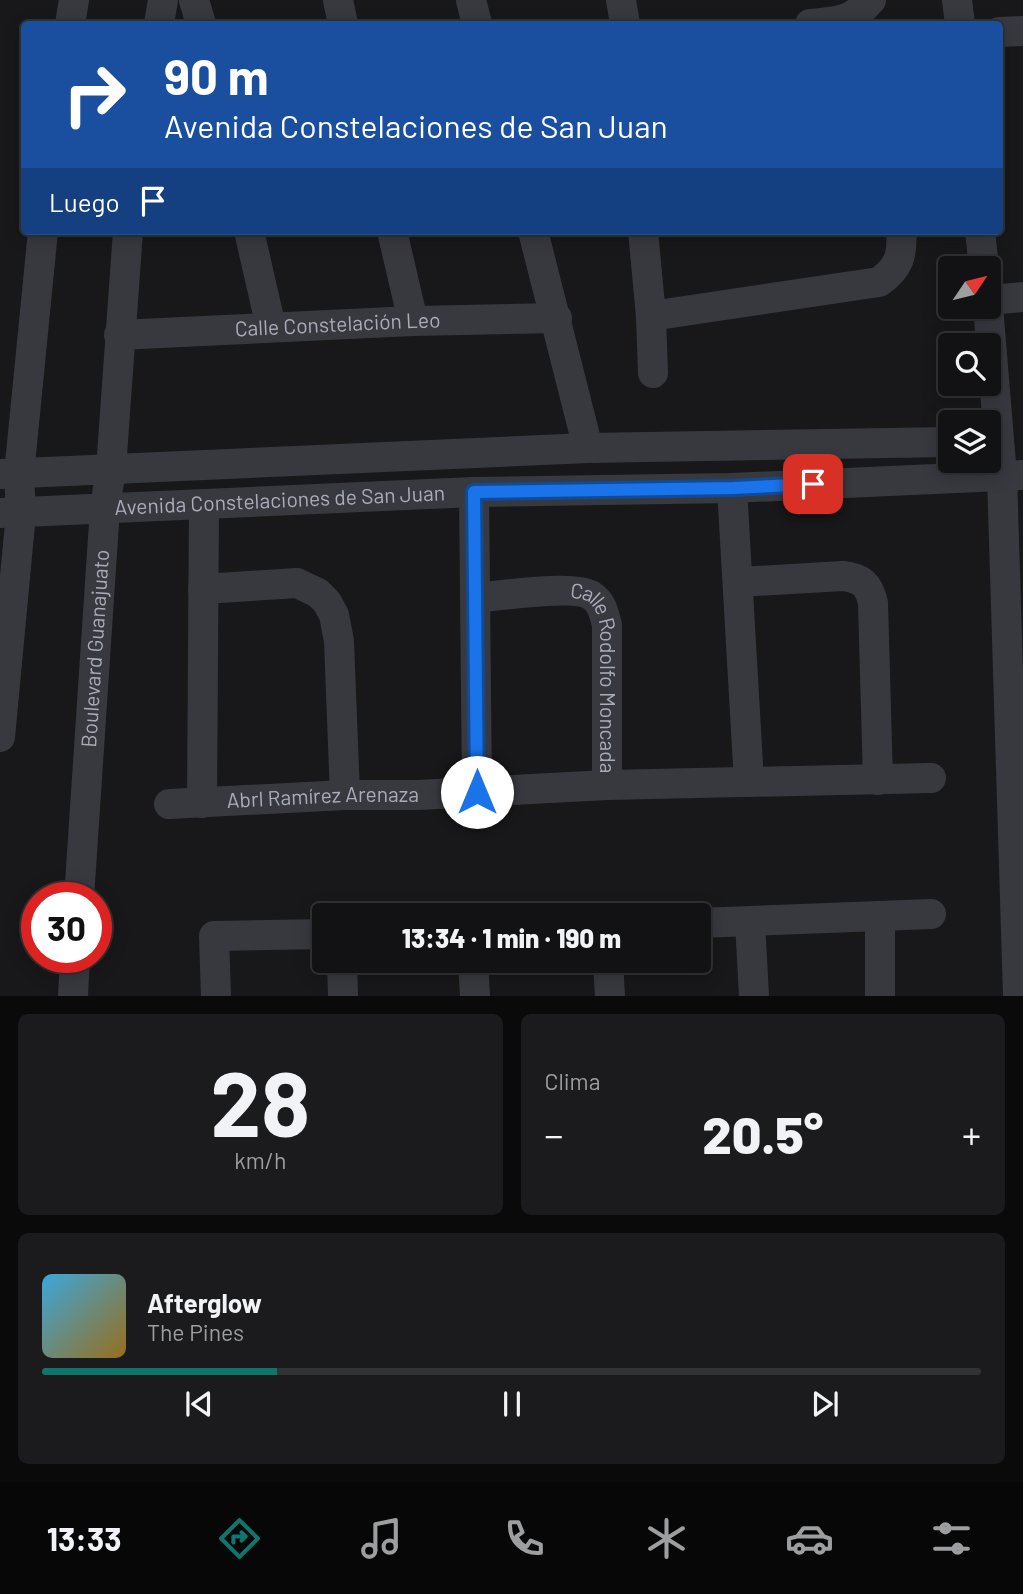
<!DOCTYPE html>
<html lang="es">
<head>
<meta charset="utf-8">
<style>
  :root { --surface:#121214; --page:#1b1b1d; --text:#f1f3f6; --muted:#9c9ea0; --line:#313234; --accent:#0f766e }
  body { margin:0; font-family:Barlow,sans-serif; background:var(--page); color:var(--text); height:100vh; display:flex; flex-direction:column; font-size:26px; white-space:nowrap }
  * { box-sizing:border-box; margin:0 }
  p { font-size:23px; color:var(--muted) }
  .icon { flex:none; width:38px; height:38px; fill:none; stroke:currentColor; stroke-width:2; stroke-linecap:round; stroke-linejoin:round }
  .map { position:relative; height:996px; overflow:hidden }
  .sheet { display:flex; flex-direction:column; gap:18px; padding:18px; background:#0a0a0b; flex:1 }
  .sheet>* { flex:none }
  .top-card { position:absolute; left:21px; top:21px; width:982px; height:214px; border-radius:7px; box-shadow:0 4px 18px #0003,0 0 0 2px var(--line); background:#1a4fa0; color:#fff; overflow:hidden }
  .needle { width:46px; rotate:55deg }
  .tools { position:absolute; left:938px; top:256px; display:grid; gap:14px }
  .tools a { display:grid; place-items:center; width:63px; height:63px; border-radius:7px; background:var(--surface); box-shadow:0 4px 18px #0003,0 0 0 2px var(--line); font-size:35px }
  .speed { position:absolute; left:21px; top:882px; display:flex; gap:14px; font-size:35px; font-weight:700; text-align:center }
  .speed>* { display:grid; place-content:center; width:91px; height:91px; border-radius:50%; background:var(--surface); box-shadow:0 4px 18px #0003,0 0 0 2px var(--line); line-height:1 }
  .speed .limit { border:10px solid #d22; background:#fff; color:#111 }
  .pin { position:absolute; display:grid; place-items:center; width:60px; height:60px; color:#fff; margin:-30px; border-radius:14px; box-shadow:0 4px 10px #0006 }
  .me { position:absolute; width:77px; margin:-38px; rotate:0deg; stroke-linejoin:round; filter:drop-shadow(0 0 5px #0008) }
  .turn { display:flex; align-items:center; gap:24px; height:147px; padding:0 28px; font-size:32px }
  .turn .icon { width:91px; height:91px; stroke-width:2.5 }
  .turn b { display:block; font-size:49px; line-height:60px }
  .then { display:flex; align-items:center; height:66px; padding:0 28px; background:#0003; gap:14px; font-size:26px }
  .big { font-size:52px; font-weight:800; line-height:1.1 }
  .sheet .tile { flex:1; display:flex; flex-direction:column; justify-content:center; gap:10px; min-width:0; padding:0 24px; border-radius:10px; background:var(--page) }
  .sheet .dial { align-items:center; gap:0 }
  .dial b { font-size:91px; line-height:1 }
  .song { display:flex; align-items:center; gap:21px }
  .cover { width:84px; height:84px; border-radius:10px; background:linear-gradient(135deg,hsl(200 70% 55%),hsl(40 70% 35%)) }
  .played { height:7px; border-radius:4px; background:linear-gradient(90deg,var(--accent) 25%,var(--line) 25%) }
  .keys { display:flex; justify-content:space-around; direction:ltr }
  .heat { display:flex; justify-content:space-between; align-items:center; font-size:38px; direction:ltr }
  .sheet .tiles { flex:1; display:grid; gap:18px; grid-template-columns:1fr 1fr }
  .tile:last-child { grid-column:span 2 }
  .trip { position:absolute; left:312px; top:903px; width:399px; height:70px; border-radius:7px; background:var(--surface); box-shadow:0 4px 18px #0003,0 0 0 2px var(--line); font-weight:800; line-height:70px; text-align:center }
  .dock { display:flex; height:112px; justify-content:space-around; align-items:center; background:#070708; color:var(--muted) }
  .dock .icon { width:49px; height:49px }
  .dock .current { color:var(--accent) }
  .dock b { font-size:32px; color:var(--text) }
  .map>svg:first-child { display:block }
</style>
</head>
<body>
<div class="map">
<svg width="1023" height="996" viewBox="0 0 1023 996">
  <rect width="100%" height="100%" fill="#18181a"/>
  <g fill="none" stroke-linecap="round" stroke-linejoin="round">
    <g stroke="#38393f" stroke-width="30">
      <path d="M194 0 201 24"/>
      <path d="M338 0 343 24"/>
      <path d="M471 0 477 24"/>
      <path d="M621 0 625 24"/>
      <path d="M957 0 960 24"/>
      <path d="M70 24 74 0"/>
      <path d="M159 24 163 0"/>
      <path d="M810 24C836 22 853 21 871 0"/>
      <path d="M999 32 1023 31"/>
      <path d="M249 231 271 327"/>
      <path d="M392 231 413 321"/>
      <path d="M533 231 588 448"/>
      <path d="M643 231 651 316 653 373"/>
      <path d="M980 231 984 268"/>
      <path d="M989 300 1023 297"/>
      <path d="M988 306 1002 476 1018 996"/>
      <path d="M651 316 879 282C899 268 903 255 901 231"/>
      <path id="s1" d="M119 335 413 321 557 318"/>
      <path d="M0 474 588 448 950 442"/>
      <path d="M732 488 749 782"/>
      <path d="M474 492 477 792"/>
      <path id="s2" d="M0 513 474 492 732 488 1023 475"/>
      <path d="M739 582 843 576C861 578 869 584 873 603L878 780"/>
      <path d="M203 589 297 583 318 593 327 602 334 615 339 641 345 795"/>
      <path id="s3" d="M475 598C498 596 576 584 592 596 602 603 604 613 607 625V785"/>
      <path d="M0 737 21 513 19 474 43 231"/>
      <path d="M202 803 204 504"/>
      <path id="s4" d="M169 804 345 795H418L607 785 931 778"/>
      <path id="s5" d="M79 898 105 508 111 469 128 231"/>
      <path d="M880 918V996"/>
      <path d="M750 922 754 996"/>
      <path d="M698 923 931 914"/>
      <path d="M342 961 343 996"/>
      <path d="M473 961 475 996"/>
      <path d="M608 961 610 996"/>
      <path d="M73 996 75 957"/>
      <path d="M216 996 214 936 324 934"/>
    </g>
  </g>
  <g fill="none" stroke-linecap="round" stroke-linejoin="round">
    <g stroke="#114b97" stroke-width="18">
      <path id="route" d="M477 792 474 492 733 488 813 484"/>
    </g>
    <use href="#route" stroke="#1a73e8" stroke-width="12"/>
  </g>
  <g text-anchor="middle" stroke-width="7" stroke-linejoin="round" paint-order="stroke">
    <g font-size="21" fill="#aaacba" stroke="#131315">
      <text dy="7" stroke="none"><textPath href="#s1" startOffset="219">Calle Constelación Leo</textPath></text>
      <text dy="7" stroke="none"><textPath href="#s2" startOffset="280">Avenida Constelaciones de San Juan</textPath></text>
      <text dy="7" stroke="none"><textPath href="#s5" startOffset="250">Boulevard Guanajuato</textPath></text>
      <text dy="7" stroke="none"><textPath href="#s3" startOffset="198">Calle Rodolfo Moncada</textPath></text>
      <text dy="7" stroke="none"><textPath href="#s4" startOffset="154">Abrl Ramírez Arenaza</textPath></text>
    </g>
  </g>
</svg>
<div class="tools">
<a><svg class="needle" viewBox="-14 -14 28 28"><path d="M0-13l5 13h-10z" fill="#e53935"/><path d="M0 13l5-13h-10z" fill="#9c9ea0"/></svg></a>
<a><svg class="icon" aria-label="search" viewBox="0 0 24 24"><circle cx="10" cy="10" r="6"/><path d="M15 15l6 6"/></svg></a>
<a><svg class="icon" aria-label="layers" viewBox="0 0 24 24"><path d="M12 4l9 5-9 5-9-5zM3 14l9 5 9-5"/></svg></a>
</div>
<div class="speed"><div class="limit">30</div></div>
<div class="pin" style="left:813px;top:484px;background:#d93025"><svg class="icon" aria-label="arrive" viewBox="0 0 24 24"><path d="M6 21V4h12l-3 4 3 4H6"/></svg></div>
<svg class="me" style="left:477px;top:792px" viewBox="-20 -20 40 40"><circle r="19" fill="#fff"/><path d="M0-13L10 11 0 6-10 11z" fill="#1a73e8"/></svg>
<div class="trip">13:34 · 1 min · 190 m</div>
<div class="top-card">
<div class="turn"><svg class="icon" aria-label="right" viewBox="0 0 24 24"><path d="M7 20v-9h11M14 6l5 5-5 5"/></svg><div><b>90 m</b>Avenida Constelaciones de San Juan</div></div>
<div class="then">Luego<svg class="icon" aria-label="arrive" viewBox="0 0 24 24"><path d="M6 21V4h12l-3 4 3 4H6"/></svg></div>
</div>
</div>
<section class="sheet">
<div class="tiles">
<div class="tile dial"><b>28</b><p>km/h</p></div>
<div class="tile"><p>Clima</p>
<div class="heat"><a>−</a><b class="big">20.5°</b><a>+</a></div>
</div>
<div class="tile">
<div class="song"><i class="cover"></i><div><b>Afterglow</b><p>The Pines</p></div></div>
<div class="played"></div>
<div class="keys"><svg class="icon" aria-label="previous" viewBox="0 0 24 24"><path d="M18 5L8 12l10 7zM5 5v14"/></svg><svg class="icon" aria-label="pause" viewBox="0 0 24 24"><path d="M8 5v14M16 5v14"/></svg><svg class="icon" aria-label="next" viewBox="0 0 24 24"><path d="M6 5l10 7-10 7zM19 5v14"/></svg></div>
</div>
</div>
</section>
<nav class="dock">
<b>13:33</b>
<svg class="icon current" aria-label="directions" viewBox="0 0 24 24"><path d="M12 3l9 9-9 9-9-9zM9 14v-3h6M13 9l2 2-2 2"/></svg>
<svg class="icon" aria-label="music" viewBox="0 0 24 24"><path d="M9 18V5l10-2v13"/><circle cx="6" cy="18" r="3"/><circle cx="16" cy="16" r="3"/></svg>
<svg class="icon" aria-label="phone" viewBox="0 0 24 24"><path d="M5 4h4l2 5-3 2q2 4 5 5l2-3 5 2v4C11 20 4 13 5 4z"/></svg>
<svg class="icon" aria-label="climate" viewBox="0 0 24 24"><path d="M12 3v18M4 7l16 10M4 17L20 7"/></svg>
<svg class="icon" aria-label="car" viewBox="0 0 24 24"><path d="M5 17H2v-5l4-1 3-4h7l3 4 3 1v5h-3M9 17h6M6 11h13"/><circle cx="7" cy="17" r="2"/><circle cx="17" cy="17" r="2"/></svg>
<svg class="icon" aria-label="filters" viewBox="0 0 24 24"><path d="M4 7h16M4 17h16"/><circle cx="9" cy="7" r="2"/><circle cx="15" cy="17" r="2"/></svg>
</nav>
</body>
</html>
